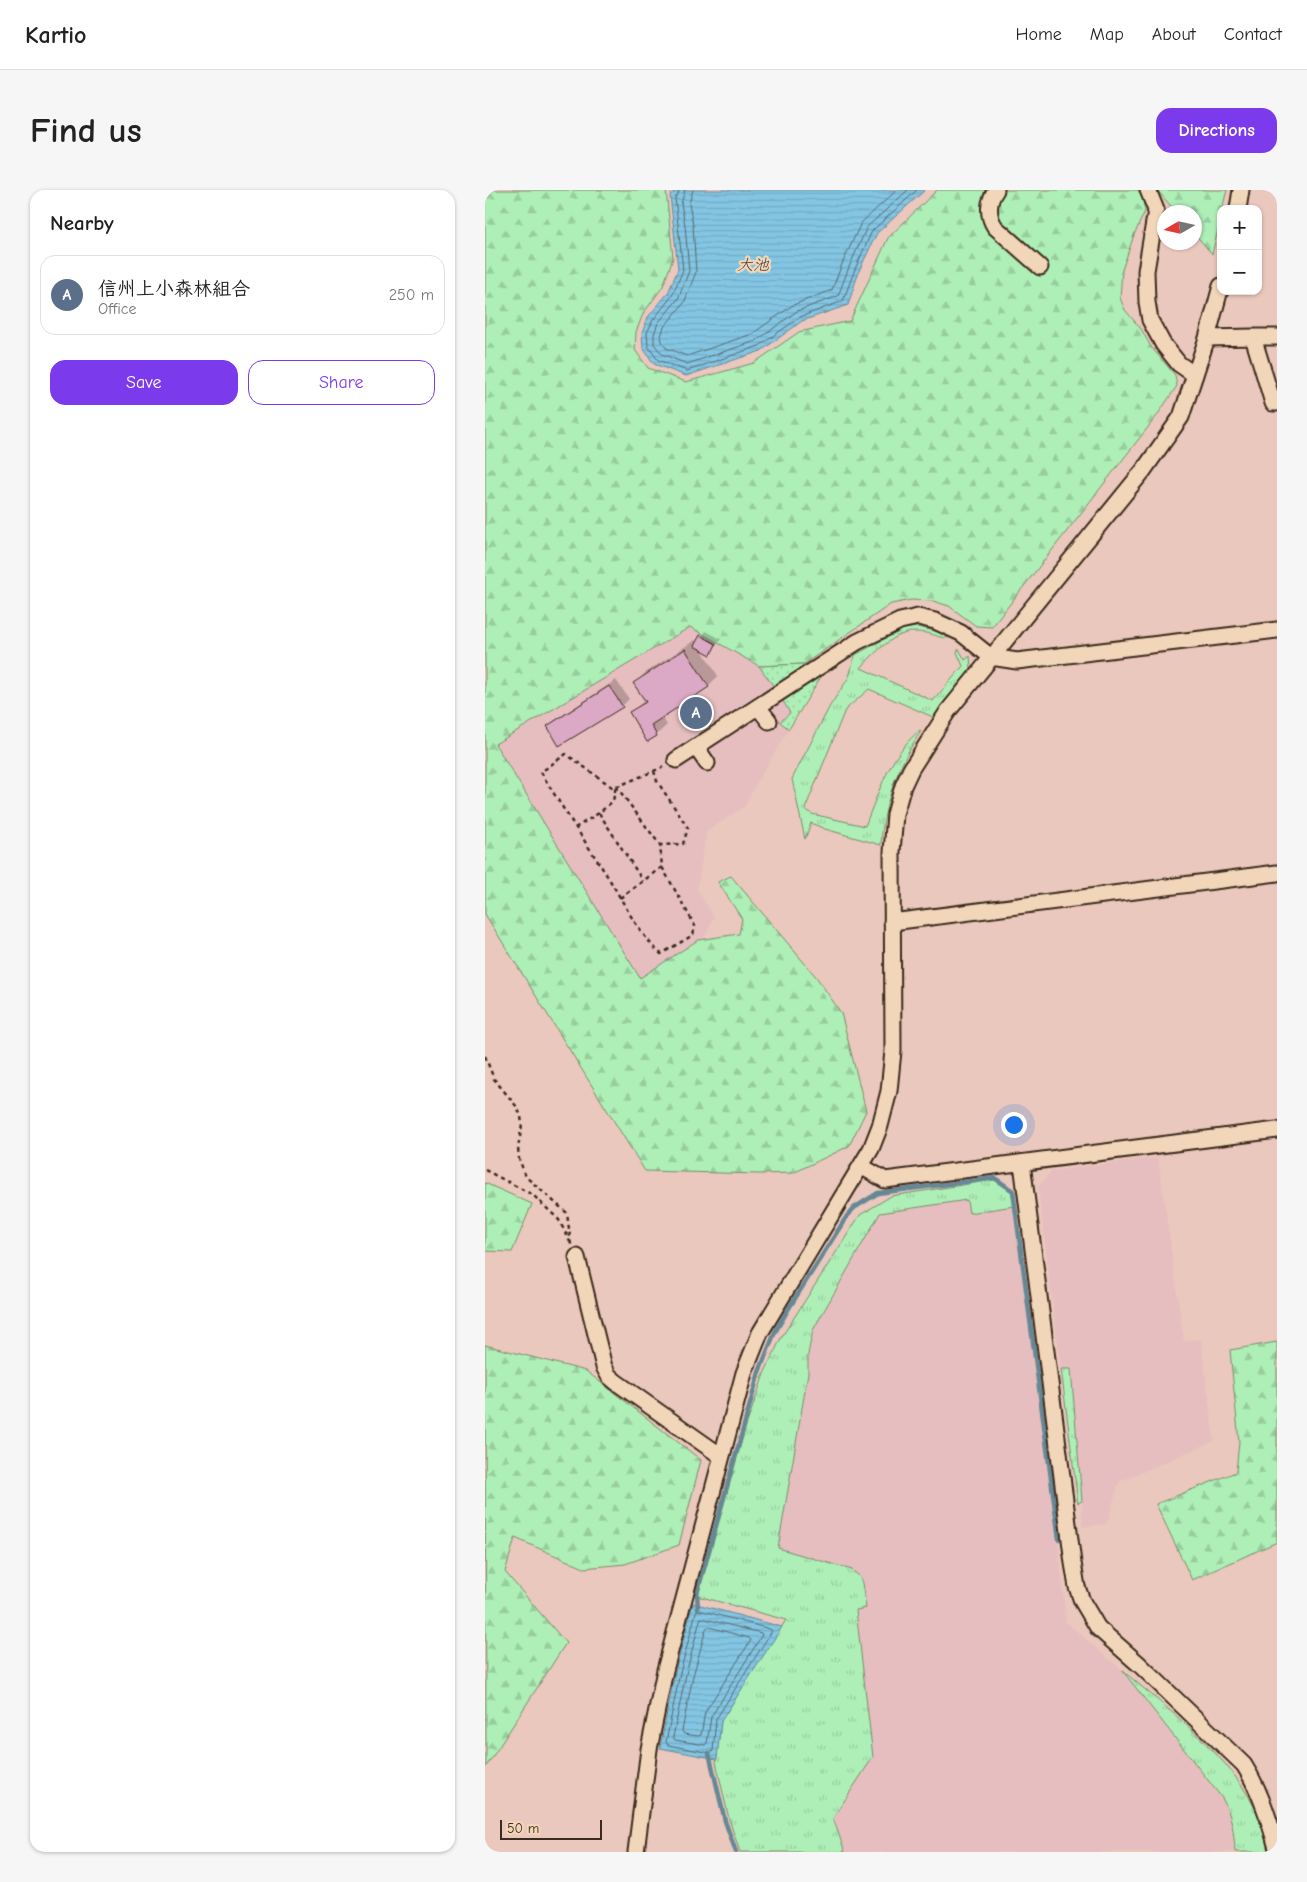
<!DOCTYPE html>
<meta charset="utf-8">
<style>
:root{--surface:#fff;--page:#f6f6f6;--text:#222;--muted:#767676;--line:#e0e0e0;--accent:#7c3aed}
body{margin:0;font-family:"Comic Neue","Klee One",sans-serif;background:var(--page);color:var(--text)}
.controls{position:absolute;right:15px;top:15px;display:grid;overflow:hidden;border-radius:10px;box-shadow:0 1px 4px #0004}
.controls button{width:45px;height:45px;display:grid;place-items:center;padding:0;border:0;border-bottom:1px solid var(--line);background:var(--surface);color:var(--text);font:25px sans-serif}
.compass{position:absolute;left:672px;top:15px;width:45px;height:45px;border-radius:50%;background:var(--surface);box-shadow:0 1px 4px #0004;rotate:261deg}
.scale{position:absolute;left:15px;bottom:12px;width:102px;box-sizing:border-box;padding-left:5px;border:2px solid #3b2a1e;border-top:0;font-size:14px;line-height:18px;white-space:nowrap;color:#3b2a1e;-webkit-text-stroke:4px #f2d6b9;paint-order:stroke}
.you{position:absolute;left:528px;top:934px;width:18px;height:18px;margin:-12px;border:4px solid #fff;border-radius:50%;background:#1a73e8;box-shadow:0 0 0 8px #1a73e833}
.badge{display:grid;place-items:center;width:32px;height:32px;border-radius:50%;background:var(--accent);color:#fff;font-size:16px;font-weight:700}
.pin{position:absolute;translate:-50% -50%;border:2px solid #fff;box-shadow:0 1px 5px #0006}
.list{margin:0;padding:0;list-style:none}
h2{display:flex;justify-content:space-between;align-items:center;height:65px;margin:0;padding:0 20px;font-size:21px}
h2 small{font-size:16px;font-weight:400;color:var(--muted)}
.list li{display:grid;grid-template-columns:32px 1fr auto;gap:15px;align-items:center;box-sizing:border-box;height:80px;margin:0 10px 10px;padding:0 10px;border:1px solid var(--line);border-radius:15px}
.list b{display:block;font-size:19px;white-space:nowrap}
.list p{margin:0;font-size:16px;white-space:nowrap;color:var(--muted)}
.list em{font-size:16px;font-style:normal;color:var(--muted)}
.actions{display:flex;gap:10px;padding:15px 20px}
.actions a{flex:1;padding:11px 0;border:1px solid var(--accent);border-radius:15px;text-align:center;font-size:18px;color:var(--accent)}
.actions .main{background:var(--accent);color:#fff}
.map{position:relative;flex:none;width:792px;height:1662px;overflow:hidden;border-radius:15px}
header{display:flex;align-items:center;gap:30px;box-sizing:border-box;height:70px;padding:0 25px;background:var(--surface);border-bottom:1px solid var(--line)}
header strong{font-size:24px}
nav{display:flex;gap:28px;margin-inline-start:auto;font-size:18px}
.intro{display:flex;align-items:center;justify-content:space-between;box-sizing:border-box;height:120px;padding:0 30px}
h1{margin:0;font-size:35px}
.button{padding:12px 22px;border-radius:15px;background:var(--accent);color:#fff;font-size:18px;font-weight:700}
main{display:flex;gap:30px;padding:0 30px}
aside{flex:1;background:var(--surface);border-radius:15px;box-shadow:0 1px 4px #0004}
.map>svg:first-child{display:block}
.built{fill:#e6bebf}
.grass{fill:url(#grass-tufts);stroke:#748c6a}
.forest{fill:url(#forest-firs);stroke:#748c6a}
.garden{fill:url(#garden-dots);stroke:#748c6a}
.water{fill:url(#water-rules);stroke:#668895}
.shadow{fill:#0003}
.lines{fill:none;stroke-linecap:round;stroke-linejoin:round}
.shore{stroke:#58686d;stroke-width:1}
.stream{stroke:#668895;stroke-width:4.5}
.building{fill:#dba8c5;stroke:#3b2a1e}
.minor-casing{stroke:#3b2a1e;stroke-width:19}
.path{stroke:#3b2a1e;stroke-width:2.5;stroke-dasharray:4 4;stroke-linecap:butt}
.minor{stroke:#f2d6b9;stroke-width:15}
.labels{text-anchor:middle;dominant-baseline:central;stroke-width:4.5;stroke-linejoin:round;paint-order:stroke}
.water-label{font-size:16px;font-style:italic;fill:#46413c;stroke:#f2d6b9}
</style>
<header>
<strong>Kartio</strong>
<nav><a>Home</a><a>Map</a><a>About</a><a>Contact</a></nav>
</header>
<div class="intro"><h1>Find us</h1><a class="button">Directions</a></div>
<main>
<aside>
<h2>Nearby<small></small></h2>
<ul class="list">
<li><span class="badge" style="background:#5c6f8a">A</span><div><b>信州上小森林組合</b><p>Office</p></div><em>250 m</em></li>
</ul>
<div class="actions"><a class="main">Save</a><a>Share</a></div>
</aside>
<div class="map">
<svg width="792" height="1662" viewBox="0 0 792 1662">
<defs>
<pattern id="grass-tufts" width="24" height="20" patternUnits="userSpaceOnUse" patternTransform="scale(1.25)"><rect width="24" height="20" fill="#aeefb7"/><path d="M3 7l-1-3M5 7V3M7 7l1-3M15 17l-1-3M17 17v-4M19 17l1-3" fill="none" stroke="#97cd9d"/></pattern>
<pattern id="forest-firs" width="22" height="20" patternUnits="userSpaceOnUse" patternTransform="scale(1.25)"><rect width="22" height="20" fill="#aeefb7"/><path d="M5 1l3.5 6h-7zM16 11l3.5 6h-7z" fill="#97cd9d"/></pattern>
<pattern id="garden-dots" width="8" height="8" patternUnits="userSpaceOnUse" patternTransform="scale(1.25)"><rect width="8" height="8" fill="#aeefb7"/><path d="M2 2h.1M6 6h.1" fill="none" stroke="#97cd9d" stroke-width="1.8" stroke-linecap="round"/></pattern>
<pattern id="water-rules" width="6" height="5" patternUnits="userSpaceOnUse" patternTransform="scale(1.25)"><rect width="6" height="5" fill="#83c6e4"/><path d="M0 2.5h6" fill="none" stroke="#72aac3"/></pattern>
</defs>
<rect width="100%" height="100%" fill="#ebc8bd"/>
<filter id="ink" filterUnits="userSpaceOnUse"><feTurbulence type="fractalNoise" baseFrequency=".02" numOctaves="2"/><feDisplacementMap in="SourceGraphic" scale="10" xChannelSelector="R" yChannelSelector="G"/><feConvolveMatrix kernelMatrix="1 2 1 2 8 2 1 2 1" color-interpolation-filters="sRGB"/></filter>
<g filter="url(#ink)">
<path class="built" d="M205,437L274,476L319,474L337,485L272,592L260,616L221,642L212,699L229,727L221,745L155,789L10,554Z
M673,967L699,1151L716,1149L729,1251L634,1292L622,1334L597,1337V1311L586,1179H576L553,998L566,981Z
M482,1010L484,1023L529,1016L573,1352L581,1432L637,1480L737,1608L744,1619L747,1631L750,1662H360L348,1628L388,1567L371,1419L293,1358L323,1183V1164L328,1140L395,1023Z"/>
<path class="grass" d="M432,437L460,443L467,447C457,450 450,444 441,443C434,442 425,441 418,444C403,449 386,466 376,478L448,511L478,476L472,462L474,459L480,470L485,466L486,479L448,527L384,499L360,520L320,619L327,624L380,636C394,601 405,565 435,540L436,541C413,575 398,614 396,655L340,639L326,633L320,649L307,589L345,516L364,487L370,465L418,439Z
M509,990L527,1002L529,1016L484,1023L482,1010L395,1023L328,1140L323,1164V1183L293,1358L367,1380L374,1386L377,1393L381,1418L371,1420L388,1567L348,1628L360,1662H255L244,1629L231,1572L236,1531L301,1430L213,1406L261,1236L279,1184L296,1148L375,1025L406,1006Z
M576,1179H586L597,1311L593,1313Z
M637,1480C683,1520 752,1570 774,1628C778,1639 781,1651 783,1662H750C749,1642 747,1625 737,1608Z"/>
<path class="forest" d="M0,0H181L188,68L178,96L158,124L151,142L150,160L163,178L201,192L269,173L314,142L365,131L403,48L452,0H656L660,21L649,45L637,80L635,108L640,120L656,139L666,157L690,185L692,196L671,227L507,437L491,436L464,416L448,411L426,410L406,414L319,474L274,476L205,437L10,554L155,788L213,750L254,744L257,729L233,692L246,686L332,788L356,823L381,921L364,956L308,983L274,984L160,981L0,724Z
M672,0H742L737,19H736V27L727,64L710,44L709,22H691Z
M0,993L47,1014L27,1062L0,1061Z
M792,1152V1352L707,1390L671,1314L751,1282L754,1252L745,1160Z
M0,1155L101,1181L216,1270L194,1355L140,1374L99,1378L30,1348L20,1382L81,1453L1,1577Z"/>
<path class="garden" d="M319,474L325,477L290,498L274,476Z
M337,485L304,539L295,532L305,523L298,511Z"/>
<path class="water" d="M192,0H440L392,43L374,81L363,115L317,131L276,161L201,186L169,174L158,158L157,143L163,127L183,103L193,79L185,5Z
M208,1413L297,1437L236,1531L232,1569L175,1558L190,1482Z"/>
<path class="shadow" d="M221,441L236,449L226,463L215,457L233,486L223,496L176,526L182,535L171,545L145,523L160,510L150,494L160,483L210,450L212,453Z
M131,490L144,509L137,516L63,536L70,530Z"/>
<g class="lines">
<path class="shore" d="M194,0L193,4L190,8L198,80L187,106L168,130L162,143L163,156L173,170L202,181L274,156L315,127L358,111L370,79L387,41L432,0
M200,0L196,14L200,35L204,81L193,109L173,133L169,144V154L177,164L202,174L271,151L312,121L353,106L364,77L382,37L423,0
M208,0L204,14L208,35L211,82L199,113L179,137L176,146L177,151L181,158L202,166L267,144L308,115L347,100L357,74L376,33L412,0
M214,1420L285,1439L287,1441L231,1529L228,1561L225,1563L183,1555L181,1552L195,1483L211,1422Z
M216,1428L276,1443L277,1445L226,1527L222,1553L220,1555L190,1550L188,1547L201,1484Z
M224,1437L264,1448L266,1450L220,1522L216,1545L213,1546L199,1544L197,1541L208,1486L221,1439Z"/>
<path class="stream" d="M213,1419L212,1403L274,1182L290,1142L304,1118L362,1026L369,1018L393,1003L510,988L528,1001L574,1349
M224,1563L240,1631L251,1662"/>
</g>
<path class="building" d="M215,445L231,454L226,465L209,456Z
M200,459L224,497L166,535L172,546L162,552L144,522L161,512L148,493Z
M124,496L138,517L74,556L62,536Z"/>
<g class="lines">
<g class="minor-casing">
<path id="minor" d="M511,0C503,11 502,25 510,37L555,77
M663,0L671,20L661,81L662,112L665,130L678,154L694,174L710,185
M753,19L756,0
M768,147H792
M722,148L768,147L788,213H792
M273,517L284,531
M211,557L222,573
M191,570L372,452L415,431L433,427L450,431L476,443L506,467L532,471L792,440
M407,732L792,683
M537,973L588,1373L592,1397L597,1411L613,1438L655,1475L759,1575C775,1600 784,1629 792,1658
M376,976L400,990L792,940
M92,1067L119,1177L124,1186L131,1192L236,1266
M151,1662L164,1559L180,1480L259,1183L275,1143L386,959L395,936L404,901L408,861L407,662L410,624L418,596L426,579L463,521L658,281L696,227L722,148L736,96"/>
</g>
<path class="path" d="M169,581L172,591L203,638L198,654L175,655
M131,596L175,655L177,677L210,736L208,745L176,764C154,744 141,717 126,692C103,655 78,620 56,582L81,564L127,597L136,595L178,577
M114,623L158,691
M90,638L114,623L128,611L131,596
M135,708L177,677
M0,866L9,889L32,917L36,926L37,935L33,958L34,969L41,987L82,1023L86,1055
M0,980L48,1005L74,1030L85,1052"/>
<use href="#minor" class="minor"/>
</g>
</g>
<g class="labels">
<g class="water-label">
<text x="268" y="75">大池</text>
</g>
</g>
</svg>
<div class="controls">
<button>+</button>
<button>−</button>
</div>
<svg class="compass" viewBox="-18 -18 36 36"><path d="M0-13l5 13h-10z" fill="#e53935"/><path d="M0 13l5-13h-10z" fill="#767676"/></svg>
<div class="scale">50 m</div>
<div class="you"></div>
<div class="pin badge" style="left:211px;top:523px;background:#5c6f8a">A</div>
</div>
</main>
